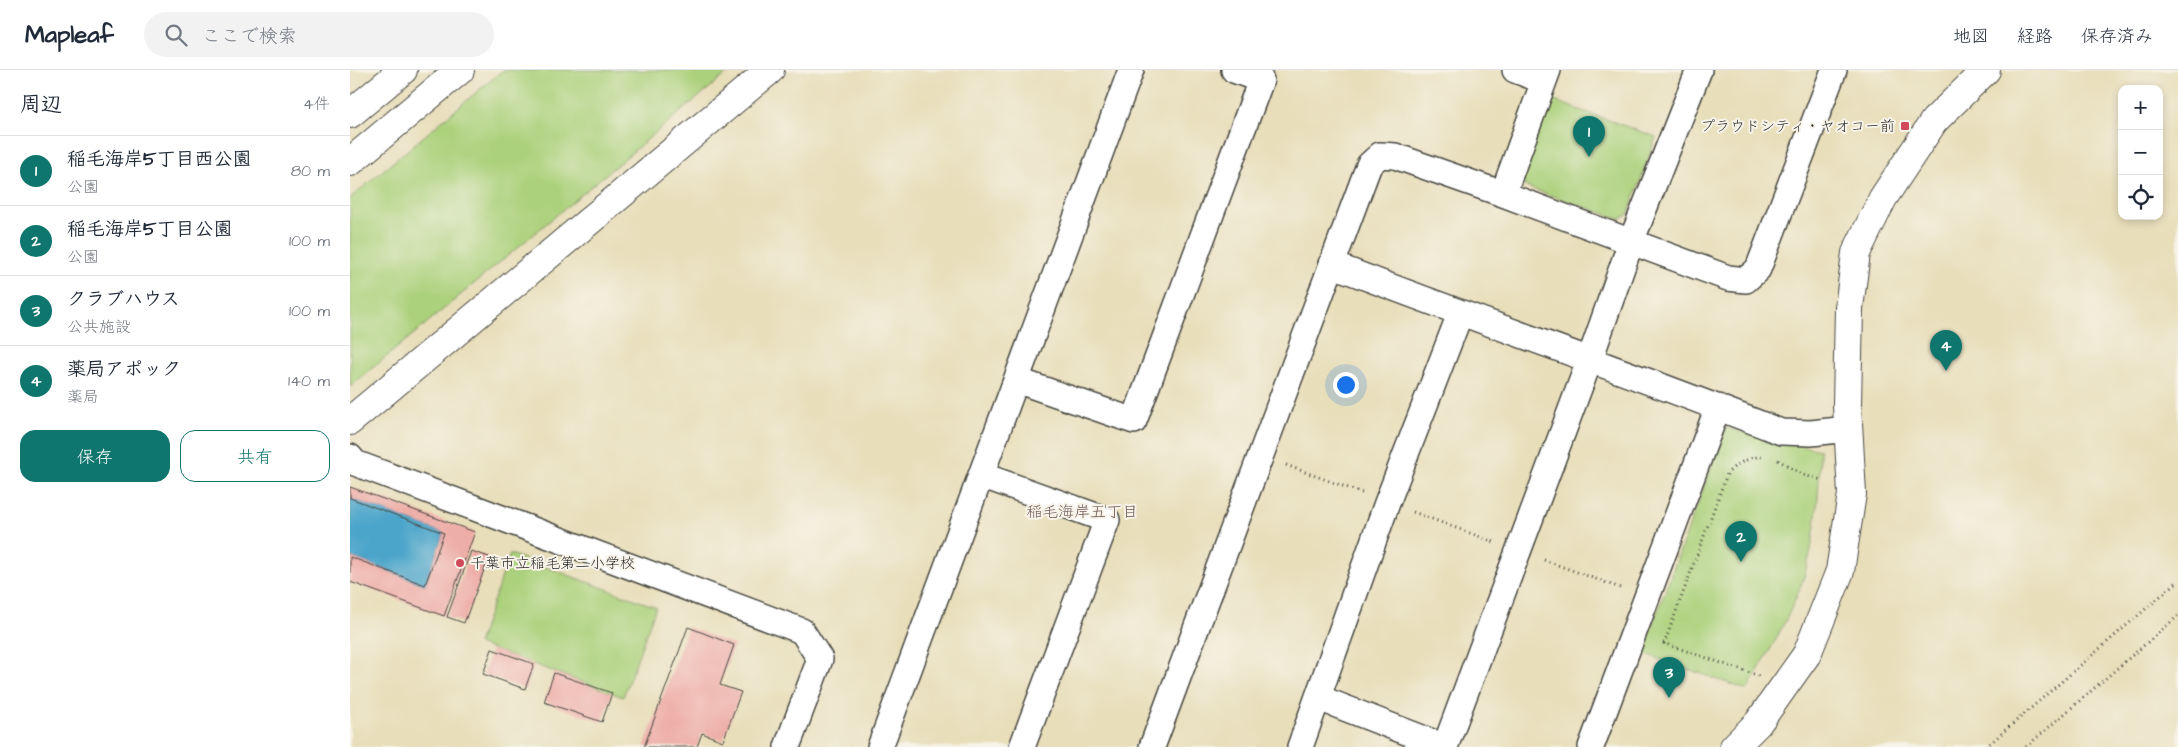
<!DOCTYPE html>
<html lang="ja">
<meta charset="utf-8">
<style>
:root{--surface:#fff;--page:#f2f2f3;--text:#1f2937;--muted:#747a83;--line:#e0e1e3;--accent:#0f766e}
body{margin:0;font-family:"Architects Daughter","Klee One",sans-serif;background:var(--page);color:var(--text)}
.controls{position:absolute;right:15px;top:15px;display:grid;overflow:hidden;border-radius:10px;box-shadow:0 2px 8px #0003}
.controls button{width:45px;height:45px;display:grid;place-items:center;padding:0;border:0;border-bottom:1px solid var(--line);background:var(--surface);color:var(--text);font:25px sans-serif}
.you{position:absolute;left:995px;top:314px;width:18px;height:18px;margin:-12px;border:4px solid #fff;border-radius:50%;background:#1a73e8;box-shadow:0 0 0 8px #1a73e833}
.badge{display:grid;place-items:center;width:32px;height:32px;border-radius:50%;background:var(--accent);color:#fff;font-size:16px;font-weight:700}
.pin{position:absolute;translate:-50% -41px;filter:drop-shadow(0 1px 2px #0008)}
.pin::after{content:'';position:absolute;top:26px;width:18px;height:15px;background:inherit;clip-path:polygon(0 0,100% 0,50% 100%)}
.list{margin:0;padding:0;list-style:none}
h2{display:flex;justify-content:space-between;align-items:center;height:65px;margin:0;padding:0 20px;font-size:21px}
h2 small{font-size:16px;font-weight:400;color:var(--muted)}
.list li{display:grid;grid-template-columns:32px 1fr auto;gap:15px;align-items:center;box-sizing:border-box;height:70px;padding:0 20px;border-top:1px solid var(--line)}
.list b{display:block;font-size:19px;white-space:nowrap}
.list p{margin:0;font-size:16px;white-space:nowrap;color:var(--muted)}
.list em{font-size:16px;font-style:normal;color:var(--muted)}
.actions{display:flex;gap:10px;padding:15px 20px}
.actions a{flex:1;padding:11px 0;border:1px solid var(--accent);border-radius:15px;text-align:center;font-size:18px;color:var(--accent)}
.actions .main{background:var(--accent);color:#fff}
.icon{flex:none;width:28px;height:28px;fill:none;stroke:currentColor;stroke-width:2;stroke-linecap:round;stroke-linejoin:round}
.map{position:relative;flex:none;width:1828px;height:677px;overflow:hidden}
header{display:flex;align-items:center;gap:30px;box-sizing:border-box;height:70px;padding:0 25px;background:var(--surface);border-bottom:1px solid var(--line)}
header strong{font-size:24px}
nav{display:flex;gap:28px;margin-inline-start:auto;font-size:18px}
.search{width:350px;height:45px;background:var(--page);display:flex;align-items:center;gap:12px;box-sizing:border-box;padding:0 18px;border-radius:28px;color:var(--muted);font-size:19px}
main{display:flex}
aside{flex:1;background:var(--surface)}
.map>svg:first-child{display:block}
.green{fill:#acd17b;stroke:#6c7e53}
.water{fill:#4ca5ca;stroke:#3c687a}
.building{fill:#eeaea8}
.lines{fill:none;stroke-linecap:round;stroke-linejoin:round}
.minor-casing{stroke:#474640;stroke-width:28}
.tertiary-casing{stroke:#474640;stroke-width:30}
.path{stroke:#474640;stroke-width:3;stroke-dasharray:1 4;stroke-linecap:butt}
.minor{stroke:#fff;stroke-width:25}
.tertiary{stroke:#fff;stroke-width:28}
.poi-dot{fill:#d1495b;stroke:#f7f3e8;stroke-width:2}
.labels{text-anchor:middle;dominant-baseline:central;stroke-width:4;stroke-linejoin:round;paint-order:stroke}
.poi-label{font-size:15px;fill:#2b2b2b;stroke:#f7f3e8;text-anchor:end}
.neighbourhood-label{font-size:16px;fill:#6f5957;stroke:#f7f3e8}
</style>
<header>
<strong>Mapleaf</strong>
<div class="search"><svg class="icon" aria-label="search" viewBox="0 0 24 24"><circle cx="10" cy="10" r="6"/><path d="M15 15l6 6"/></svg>ここで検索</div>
<nav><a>地図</a><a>経路</a><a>保存済み</a></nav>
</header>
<main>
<aside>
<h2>周辺<small>4件</small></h2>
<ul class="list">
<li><span class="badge">1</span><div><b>稲毛海岸5丁目西公園</b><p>公園</p></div><em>80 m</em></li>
<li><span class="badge">2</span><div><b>稲毛海岸5丁目公園</b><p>公園</p></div><em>100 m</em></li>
<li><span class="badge">3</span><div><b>クラブハウス</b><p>公共施設</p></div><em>100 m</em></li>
<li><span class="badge">4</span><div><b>薬局アポック</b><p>薬局</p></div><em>140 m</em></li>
</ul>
<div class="actions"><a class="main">保存</a><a>共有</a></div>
</aside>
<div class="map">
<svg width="1828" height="677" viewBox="0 0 1828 677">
<rect width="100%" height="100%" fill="#f7f3e8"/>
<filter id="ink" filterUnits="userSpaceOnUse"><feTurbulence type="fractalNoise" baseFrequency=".02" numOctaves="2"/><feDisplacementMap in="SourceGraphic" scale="10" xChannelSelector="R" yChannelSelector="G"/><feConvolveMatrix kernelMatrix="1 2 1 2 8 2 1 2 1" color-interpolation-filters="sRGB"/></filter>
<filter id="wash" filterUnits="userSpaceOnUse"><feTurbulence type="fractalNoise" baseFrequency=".0096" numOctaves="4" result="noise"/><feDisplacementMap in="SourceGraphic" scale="20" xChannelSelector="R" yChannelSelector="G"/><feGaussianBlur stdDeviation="1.12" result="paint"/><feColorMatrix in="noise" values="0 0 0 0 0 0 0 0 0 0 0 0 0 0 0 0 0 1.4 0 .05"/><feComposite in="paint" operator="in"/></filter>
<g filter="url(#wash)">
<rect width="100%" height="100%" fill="#e8deba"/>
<path class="green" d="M153,0H381L0,317V128Z
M1199,29L1306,67L1278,145L1270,149L1176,117L1171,107Z
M1376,358L1470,380C1469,426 1466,475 1450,518C1436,554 1416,587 1397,620L1292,583Z
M160,484L306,537L273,627L128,574Z"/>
<path class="water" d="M0,428L94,463L75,515L0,487Z"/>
<g id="blocks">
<path class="building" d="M0,417L125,462L94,546L0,512V487L75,515L94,463L0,428Z
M121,481L139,487L114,553L97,547Z
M338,557L384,575L370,615L391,622L373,671L352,663L347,677H294Z
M142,579L184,594L175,619L133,604Z
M204,603L262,623L252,652L194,632Z"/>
</g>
</g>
<g filter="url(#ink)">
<use href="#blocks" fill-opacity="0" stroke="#474640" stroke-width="1"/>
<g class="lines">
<g class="minor-casing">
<path id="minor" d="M1165,0L1194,11
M1153,124L1198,0
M981,194C1131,252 1282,303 1431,362L1461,363L1498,359
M666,310L784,351L911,10L884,0
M0,387L5,393L452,561L470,589L437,677
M631,405L781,0
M969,628L1095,677
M530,677L631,405L757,450L672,677
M802,677L1019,95L1030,85L1045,86L1153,124L1378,208L1396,210L1408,199L1484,0
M950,677L1037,433L1110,244
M1095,677L1240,289L1281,172L1349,0
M1241,677L1368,337"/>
</g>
<g class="tertiary-casing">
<path id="tertiary" d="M0,44L53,0
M0,92L110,0
M0,351L420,0
M1384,677L1408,653L1457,584L1490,501L1502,424L1497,335L1499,238L1506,183L1533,128L1584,51L1636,0"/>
</g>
<path class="path" d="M1428,390L1453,405L1472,410
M936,395L1012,423
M1063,442L1144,472
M1194,490L1273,519
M1313,573L1409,606
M1314,574L1377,404C1385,394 1402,385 1415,387
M1636,677L1828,511
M1676,677L1828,546"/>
<use href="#minor" class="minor"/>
<use href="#tertiary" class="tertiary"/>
</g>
</g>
<g class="poi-dot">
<rect x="1550" y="51" width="10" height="10" rx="2.5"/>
<circle cx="110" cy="493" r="5"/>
</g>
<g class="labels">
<g class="poi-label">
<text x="1545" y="56">プラウドシティ・ヤオコー前</text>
<text x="120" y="493" text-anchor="start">千葉市立稲毛第二小学校</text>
</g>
<g class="neighbourhood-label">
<text x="732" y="442">稲毛海岸五丁目</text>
</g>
</g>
</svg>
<div class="controls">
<button>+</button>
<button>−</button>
<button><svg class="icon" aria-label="locate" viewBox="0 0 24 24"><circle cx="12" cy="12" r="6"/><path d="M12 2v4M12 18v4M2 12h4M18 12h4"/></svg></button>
</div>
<div class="you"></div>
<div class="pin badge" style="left:1239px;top:87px">1</div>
<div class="pin badge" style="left:1391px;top:492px">2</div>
<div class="pin badge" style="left:1319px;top:628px">3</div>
<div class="pin badge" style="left:1596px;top:301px">4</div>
</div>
</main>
